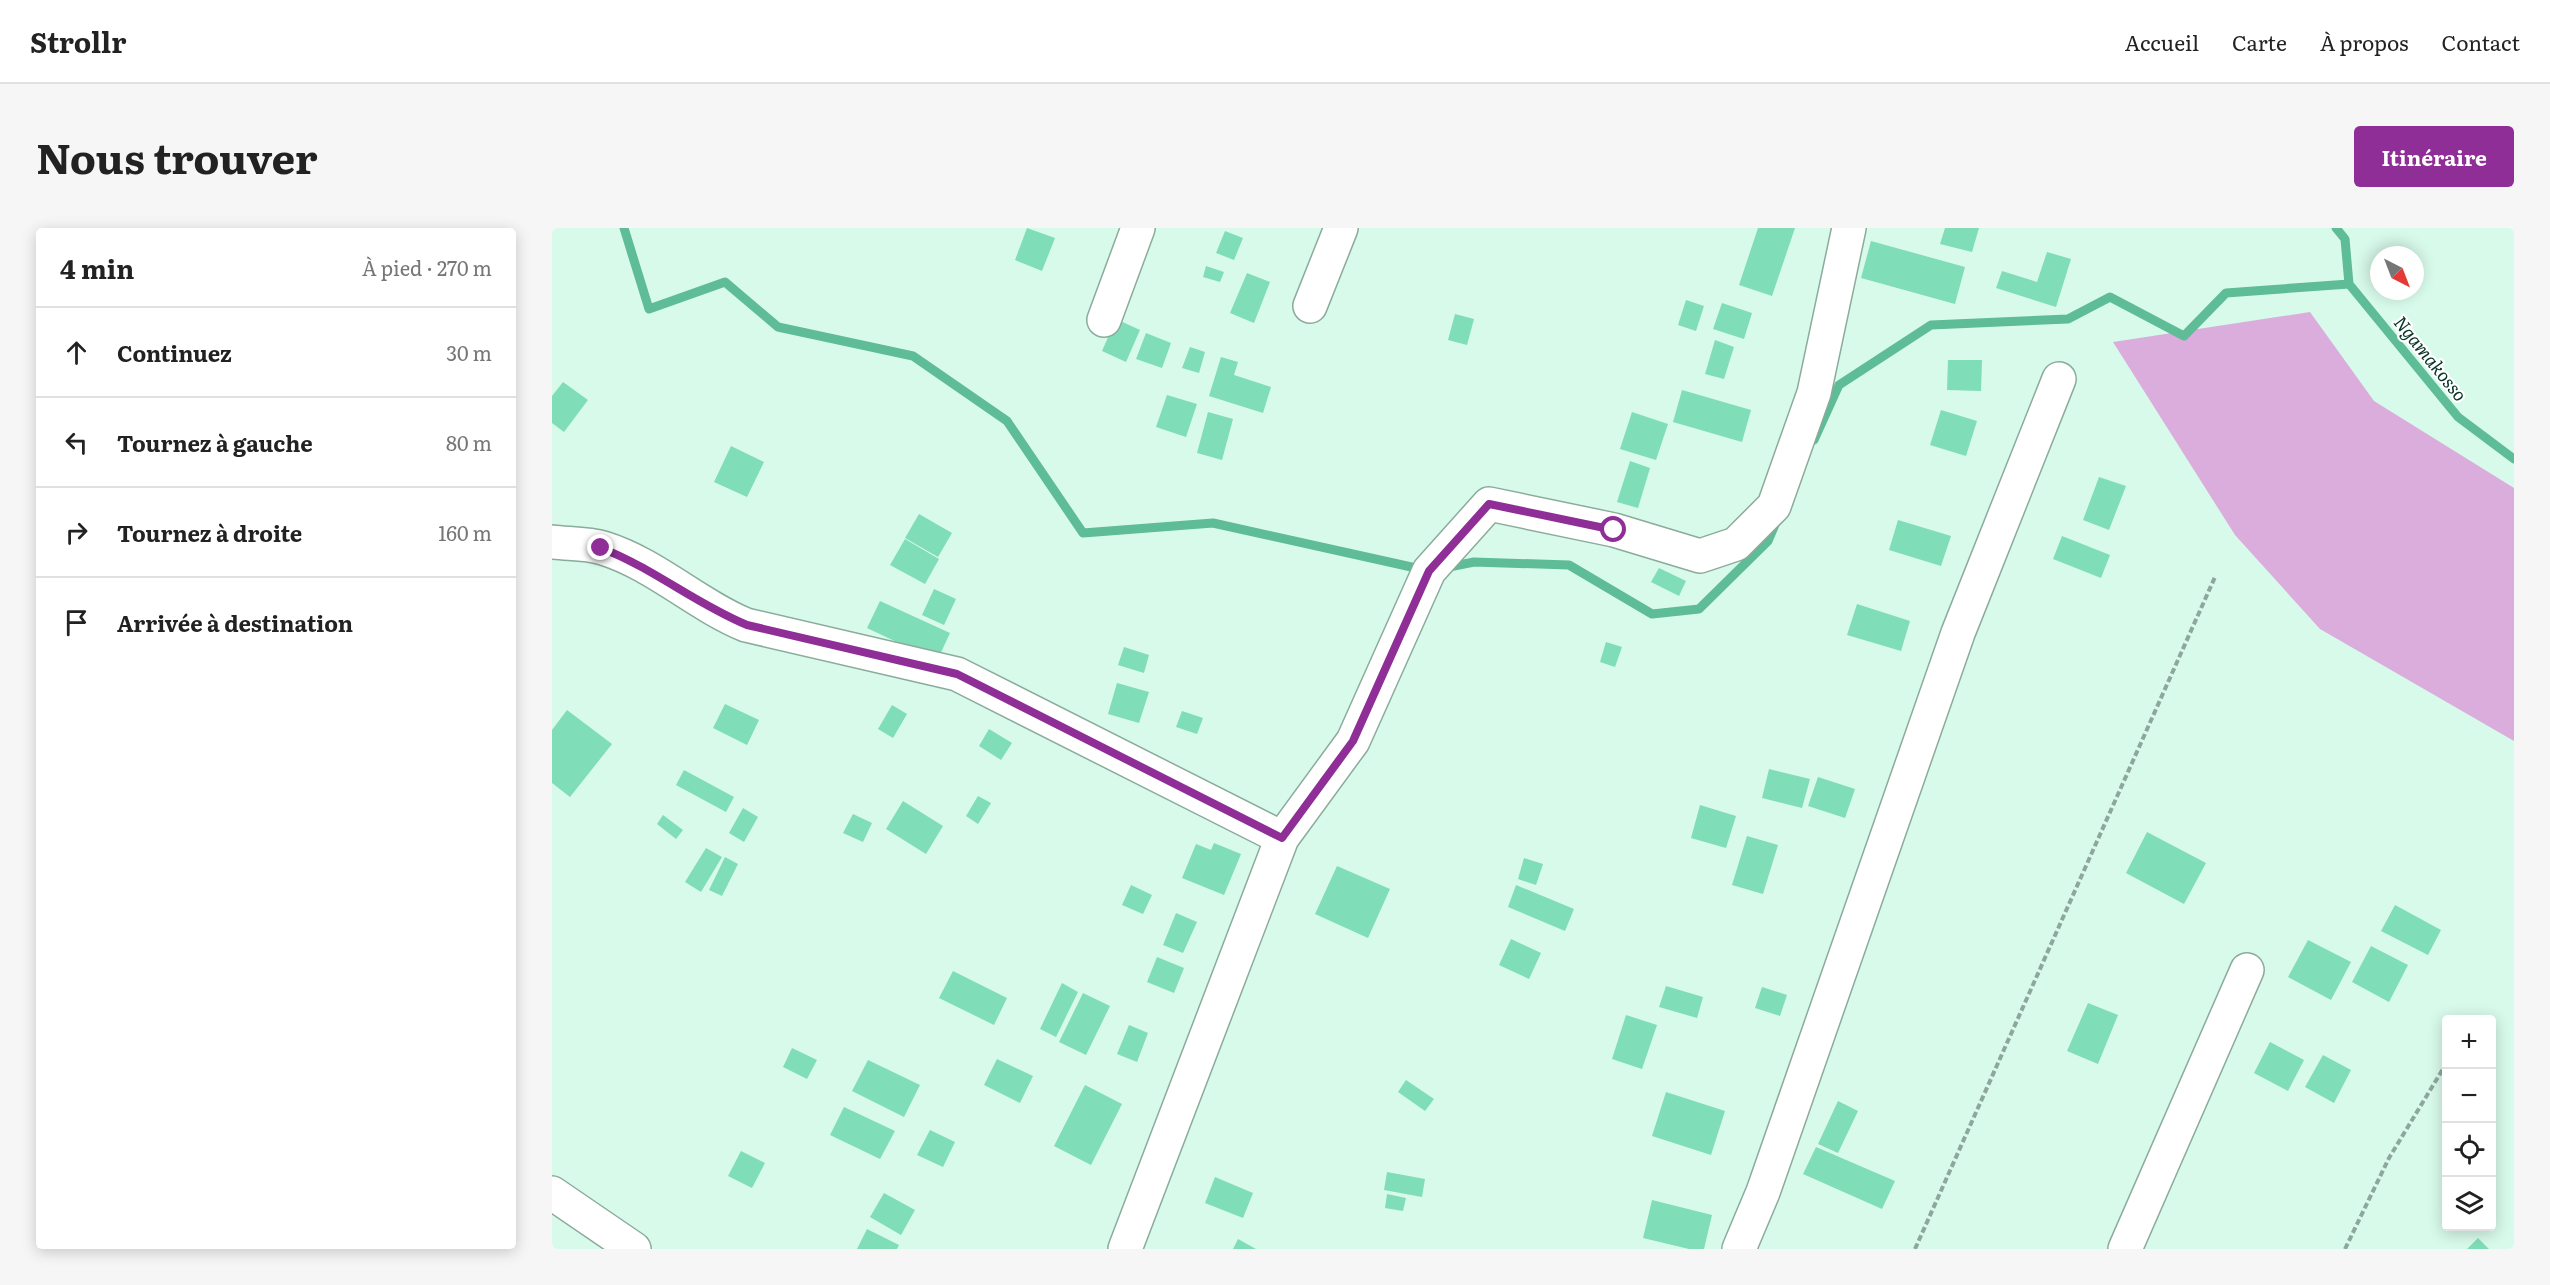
<!DOCTYPE html>
<html lang="fr">
<meta charset="utf-8">
<style>
:root{--surface:#fff;--page:#f6f6f6;--text:#222;--muted:#767676;--line:#e0e0e0;--accent:#8e2e96}
body{margin:0;font-family:Literata,serif;background:var(--page);color:var(--text)}
.controls{position:absolute;right:18px;bottom:18px;display:grid;overflow:hidden;border-radius:6px;box-shadow:0 3px 15px #0003}
.controls button{width:54px;height:54px;display:grid;place-items:center;padding:0;border:0;border-bottom:2px solid var(--line);background:var(--surface);color:var(--text);font:30px sans-serif}
.compass{position:absolute;left:1818px;top:18px;width:54px;height:54px;border-radius:50%;background:var(--surface);box-shadow:0 3px 15px #0003;rotate:138deg}
.stop{position:absolute;width:18px;height:18px;margin:-14px;border:4px solid #8e2e96;border-radius:50%;background:#fff}
.stop.end{background:#8e2e96;border-color:#fff;box-shadow:0 2px 6px #0008}
.list{margin:0;padding:0;list-style:none}
h2{display:flex;justify-content:space-between;align-items:center;height:78px;margin:0;padding:0 24px;font-size:26px}
h2 small{font-size:20px;font-weight:400;color:var(--muted)}
.list li{display:grid;grid-template-columns:39px 1fr auto;gap:18px;align-items:center;box-sizing:border-box;height:90px;padding:0 24px;border-top:2px solid var(--line)}
.list b{display:block;font-size:22px;white-space:nowrap}
.list em{font-size:20px;font-style:normal;color:var(--muted)}
.icon{flex:none;width:33px;height:33px;fill:none;stroke:currentColor;stroke-width:2;stroke-linecap:round;stroke-linejoin:round}
.map{position:relative;flex:none;width:1962px;height:1021px;overflow:hidden;border-radius:6px}
header{display:flex;align-items:center;gap:36px;box-sizing:border-box;height:84px;padding:0 30px;background:var(--surface);border-bottom:2px solid var(--line)}
header strong{font-size:28px}
nav{display:flex;gap:33px;margin-inline-start:auto;font-size:21px}
.intro{display:flex;align-items:center;justify-content:space-between;box-sizing:border-box;height:144px;padding:0 36px}
h1{margin:0;font-size:42px}
.button{padding:15px 27px;border-radius:6px;background:var(--accent);color:#fff;font-size:21px;font-weight:700}
main{display:flex;gap:36px;padding:0 36px}
aside{flex:1;background:var(--surface);border-radius:6px;box-shadow:0 3px 15px #0003}
.map>svg:first-child{display:block}
.green{fill:#daaddc}
.lines{fill:none;stroke-linecap:round;stroke-linejoin:round}
.stream{stroke:#5ebc97;stroke-width:9}
.building{fill:#7fddb7}
.street-casing{stroke:#8bab9c;stroke-width:36}
.path{stroke:#8ea79c;stroke-width:4;stroke-dasharray:6 3;stroke-linecap:butt}
.street{stroke:#fff;stroke-width:33}
.route{stroke:#8e2e96;stroke-width:8}
.labels{text-anchor:middle;dominant-baseline:central;stroke-width:4.5;stroke-linejoin:round;paint-order:stroke}
.water-label{font-size:18px;font-style:italic;fill:#063224;stroke:#fefefe}
</style>
<header>
<strong>Strollr</strong>
<nav><a>Accueil</a><a>Carte</a><a>À propos</a><a>Contact</a></nav>
</header>
<div class="intro"><h1>Nous trouver</h1><a class="button">Itinéraire</a></div>
<main>
<aside>
<h2>4 min<small>À pied · 270 m</small></h2>
<ul class="list">
<li><svg class="icon" aria-label="ahead" viewBox="0 0 24 24"><path d="M12 20V5M6 11l6-6 6 6"/></svg><div><b>Continuez</b></div><em>30 m</em></li>
<li><svg class="icon" aria-label="left" viewBox="0 0 24 24"><path d="M17 20v-9H6M10 6l-5 5 5 5"/></svg><div><b>Tournez à gauche</b></div><em>80 m</em></li>
<li><svg class="icon" aria-label="right" viewBox="0 0 24 24"><path d="M7 20v-9h11M14 6l5 5-5 5"/></svg><div><b>Tournez à droite</b></div><em>160 m</em></li>
<li><svg class="icon" aria-label="arrive" viewBox="0 0 24 24"><path d="M6 21V4h12l-3 4 3 4H6"/></svg><div><b>Arrivée à destination</b></div></li>
</ul>
</aside>
<div class="map">
<svg width="1962" height="1021" viewBox="0 0 1962 1021">
<rect width="100%" height="100%" fill="#d8faeb"/>
<path class="green" d="M1758,84L1822,173L1962,260V513L1768,401L1683,307L1561,114Z"/>
<g class="lines">
<path class="stream" d="M72,0L97,81L173,54L226,99L361,128L455,193L531,305L661,295L873,342
M1784,0L1793,11L1797,56L1906,189L1962,231
M1262,212L1287,157L1379,97L1516,91L1558,69L1632,108L1674,65L1797,56
M892,340L922,334L1017,337L1100,386L1147,381L1216,313L1225,292"/>
</g>
<path class="building" d="M475,0L503,10L490,43L463,32Z
M1206,0H1243L1220,68L1187,57Z
M1393,0H1427L1420,24L1388,16Z
M673,3L691,10L682,32L664,25Z
M1319,13L1413,39L1403,76L1309,50Z
M1495,24L1519,31L1504,79L1444,60L1450,43L1485,54Z
M654,38L672,44L668,54L651,49Z
M695,45L718,54L702,95L678,85Z
M1134,72L1152,78L1144,103L1126,97Z
M1170,75L1200,85L1192,111L1161,101Z
M903,86L922,91L915,117L896,112Z
M564,91L588,102L574,134L550,123Z
M594,105L619,115L610,140L584,131Z
M1163,112L1182,119L1172,151L1153,146Z
M638,119L653,124L647,145L630,140Z
M669,129L686,134L682,147L719,159L711,185L657,168Z
M1396,132H1430L1429,163L1395,162Z
M11,154L36,172L12,204L0,195V168Z
M1130,162L1199,182L1190,214L1121,194Z
M615,167L645,176L634,209L604,199Z
M1389,182L1425,193L1414,228L1378,217Z
M656,184L681,191L670,232L645,225Z
M1080,184L1116,196L1104,232L1068,221Z
M179,218L212,234L195,269L162,254Z
M1078,233L1098,240L1086,280L1065,274Z
M1547,249L1574,258L1557,302L1531,292Z
M367,286L400,305L386,329L353,310Z
M1346,292L1399,308L1389,338L1337,322Z
M1510,308L1558,327L1549,350L1501,331Z
M353,311L387,331L373,356L338,337Z
M1107,340L1134,353L1127,368L1099,354Z
M382,361L404,371L392,397L370,387Z
M328,373L398,405L385,433L315,400Z
M1305,376L1358,393L1349,423L1295,407Z
M1054,414L1070,419L1063,439L1048,434Z
M572,419L597,427L592,445L566,437Z
M565,455L597,464L587,495L556,486Z
M173,476L207,492L195,517L161,500Z
M340,477L355,486L341,510L326,501Z
M15,482L60,516L18,569L0,555V502Z
M630,483L651,490L645,506L624,499Z
M437,501L460,515L449,532L427,518Z
M1217,541L1258,551L1250,580L1210,570Z
M132,542L182,569L174,584L124,557Z
M1266,549L1303,561L1293,590L1256,578Z
M426,568L439,575L426,596L414,588Z
M351,573L391,598L374,626L334,601Z
M1148,577L1184,588L1174,620L1139,610Z
M191,580L206,589L192,614L177,605Z
M301,586L320,595L311,614L291,605Z
M111,587L131,602L124,611L105,596Z
M1595,604L1654,635L1632,676L1574,645Z
M1195,608L1226,617L1211,666L1180,657Z
M662,615L689,626L672,667L630,650L644,616L659,622Z
M154,620L170,629L149,664L133,654Z
M173,629L186,636L170,668L157,662Z
M972,630L991,636L984,657L966,651Z
M785,638L838,661L816,710L763,686Z
M579,657L600,667L591,686L570,677Z
M964,657L1022,681L1013,703L956,679Z
M1843,677L1889,702L1876,727L1829,703Z
M624,685L645,694L631,725L611,717Z
M959,711L989,725L977,751L947,737Z
M1756,712L1799,734L1779,772L1736,749Z
M1819,718L1856,737L1837,774L1800,754Z
M605,729L632,740L622,765L595,754Z
M401,743L455,770L442,797L387,770Z
M510,755L526,764L504,809L488,801Z
M1114,758L1151,769L1145,790L1107,779Z
M1210,759L1235,767L1228,788L1203,780Z
M531,765L558,778L534,827L507,814Z
M1536,775L1566,787L1546,836L1515,823Z
M1074,787L1105,797L1090,841L1060,831Z
M577,797L596,805L585,834L565,826Z
M1718,814L1752,832L1736,863L1702,845Z
M240,820L265,832L255,851L231,839Z
M1771,827L1799,842L1782,875L1753,859Z
M445,831L481,848L468,875L432,857Z
M316,832L368,857L352,889L300,863Z
M854,852L882,871L873,883L846,864Z
M533,857L570,876L539,937L502,918Z
M1114,864L1173,883L1159,927L1100,908Z
M1286,873L1306,883L1286,925L1266,916Z
M292,879L343,903L328,931L278,907Z
M378,902L403,914L391,939L365,927Z
M1264,919L1343,953L1330,981L1251,946Z
M189,923L213,935L200,960L176,948Z
M835,944L873,951L870,969L832,962Z
M663,949L701,965L691,990L653,975Z
M332,965L363,982L349,1007L318,989Z
M835,966L854,970L851,983L833,980Z
M1100,972L1160,987L1152,1021H1137L1091,1010Z
M315,1001L347,1017L345,1021H305Z
M1926,1010L1937,1021H1915Z
M686,1011L704,1021H681Z"/>
<g class="lines">
<g class="street-casing">
<path id="street" d="M758,78L789,0
M552,92L586,0
M0,314C16,316 35,315 51,320C103,336 145,377 194,397L405,446L730,610L801,513L877,343L937,276L1062,302L1148,328L1184,316L1222,278L1262,165L1297,0
M0,965L82,1021
M573,1021L730,610
M1187,1021L1211,964L1406,405L1507,151
M1573,1021L1695,742"/>
</g>
<path class="path" d="M1363,1021L1663,349
M1793,1021L1837,930L1894,836"/>
<use href="#street" class="street"/>
</g>
<g class="lines">
<path class="route" d="M49,320C101,340 144,376 195,397L405,446L730,610L801,513L877,343L937,276L1062,302"/>
</g>
<g class="labels">
<g class="water-label">
<text transform="translate(1879 130) rotate(51)">Ngamakosso</text>
</g>
</g>
</svg>
<div class="controls">
<button>+</button>
<button>−</button>
<button><svg class="icon" aria-label="locate" viewBox="0 0 24 24"><circle cx="12" cy="12" r="6"/><path d="M12 2v4M12 18v4M2 12h4M18 12h4"/></svg></button>
<button><svg class="icon" aria-label="layers" viewBox="0 0 24 24"><path d="M12 4l9 5-9 5-9-5zM3 14l9 5 9-5"/></svg></button>
</div>
<svg class="compass" viewBox="-18 -18 36 36"><path d="M0-13l5 13h-10z" fill="#e53935"/><path d="M0 13l5-13h-10z" fill="#767676"/></svg>
<div class="stop" style="left:1062px;top:302px"></div>
<div class="stop end" style="left:49px;top:320px"></div>
</div>
</main>
